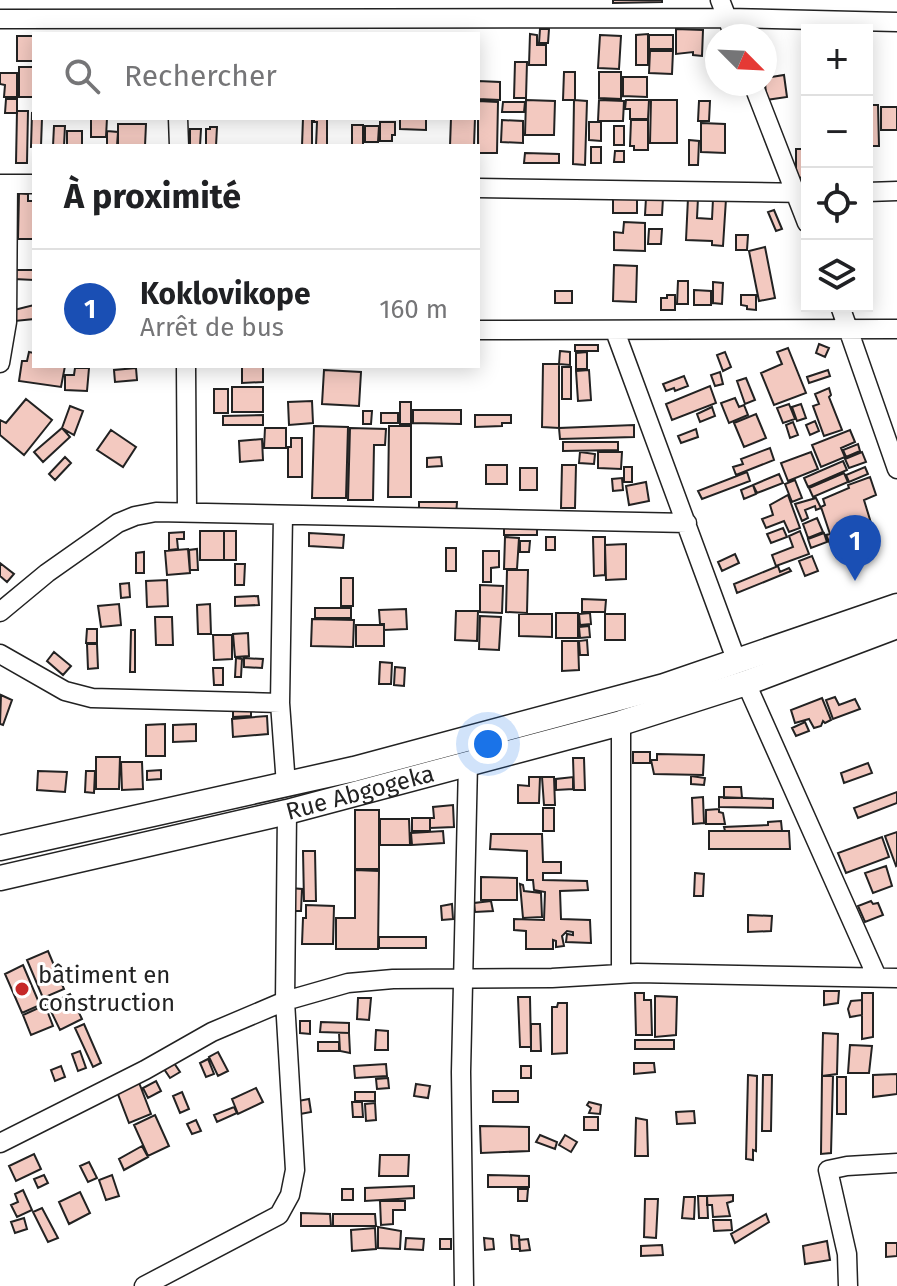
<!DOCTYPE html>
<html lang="fr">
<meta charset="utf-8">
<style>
:root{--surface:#fff;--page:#f6f6f6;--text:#202124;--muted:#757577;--line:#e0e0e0;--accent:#2563eb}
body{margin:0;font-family:"Fira Sans",sans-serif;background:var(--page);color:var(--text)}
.controls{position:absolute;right:24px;top:24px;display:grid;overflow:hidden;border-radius:0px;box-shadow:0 4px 20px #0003}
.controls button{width:72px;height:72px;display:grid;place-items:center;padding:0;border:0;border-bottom:2px solid var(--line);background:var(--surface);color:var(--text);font:40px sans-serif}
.compass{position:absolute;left:705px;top:24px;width:72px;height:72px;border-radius:50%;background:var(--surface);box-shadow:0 4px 20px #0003;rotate:114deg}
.you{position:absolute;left:488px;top:744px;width:28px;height:28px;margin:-20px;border:6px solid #fff;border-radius:50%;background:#1a73e8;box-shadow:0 0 0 12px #1a73e833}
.badge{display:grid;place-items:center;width:52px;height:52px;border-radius:50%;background:var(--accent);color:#fff;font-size:26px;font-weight:700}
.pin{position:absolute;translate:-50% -66px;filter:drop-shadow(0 2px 4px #0008)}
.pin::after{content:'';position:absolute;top:42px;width:28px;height:24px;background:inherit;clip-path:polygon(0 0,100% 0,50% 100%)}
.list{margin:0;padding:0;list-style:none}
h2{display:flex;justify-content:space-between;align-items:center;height:104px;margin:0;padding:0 32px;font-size:34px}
h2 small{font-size:26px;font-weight:400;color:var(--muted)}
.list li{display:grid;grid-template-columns:52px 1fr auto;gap:24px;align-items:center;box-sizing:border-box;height:120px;padding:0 32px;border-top:2px solid var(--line)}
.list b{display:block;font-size:30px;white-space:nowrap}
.list p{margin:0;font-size:26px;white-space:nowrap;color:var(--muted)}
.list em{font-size:26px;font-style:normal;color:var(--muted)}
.icon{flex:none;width:44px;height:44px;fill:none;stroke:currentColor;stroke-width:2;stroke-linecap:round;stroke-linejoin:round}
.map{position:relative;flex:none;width:897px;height:1286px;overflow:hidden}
.search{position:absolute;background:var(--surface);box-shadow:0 4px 20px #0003;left:32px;top:32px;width:448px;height:88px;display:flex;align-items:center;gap:20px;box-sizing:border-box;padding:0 28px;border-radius:0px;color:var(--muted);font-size:30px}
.panel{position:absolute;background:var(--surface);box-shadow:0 4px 20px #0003;left:32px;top:144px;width:448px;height:224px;border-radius:0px}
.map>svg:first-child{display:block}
.building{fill:#f3c9c0;stroke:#222;stroke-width:2}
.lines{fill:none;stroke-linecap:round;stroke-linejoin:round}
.minor-casing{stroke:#222;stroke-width:21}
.major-casing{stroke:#222;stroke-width:27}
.minor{stroke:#fff;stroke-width:18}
.major{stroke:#fff;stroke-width:24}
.poi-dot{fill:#c62828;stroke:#fff;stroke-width:3}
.labels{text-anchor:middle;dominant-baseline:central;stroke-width:6;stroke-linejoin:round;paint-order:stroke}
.street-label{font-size:24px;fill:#222;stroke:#fff}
.poi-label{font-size:24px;fill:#222;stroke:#fff;text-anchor:start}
</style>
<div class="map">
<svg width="897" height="1286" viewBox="0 0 897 1286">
<rect width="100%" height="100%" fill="#fff"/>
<path class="building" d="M613,0H662V2L613,3Z
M540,29H549L548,43H539Z
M676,29L703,30L702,56L693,55V52L676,54Z
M530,34L537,35V45H546V65H529Z
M648,34V65H636V35Z
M600,35L621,36L619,69L598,68Z
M649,35H673V49H649Z
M17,36H34V61H17Z
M650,51H673L672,74L649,73Z
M515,62H527L526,98H514Z
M19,67H34V97H19Z
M564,72H575V100H563Z
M599,72H621V99L599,98Z
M0,73H17V97H4L5,85L0,84Z
M784,75L787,97L766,100L765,78Z
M623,77H647V97L623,96Z
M478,81L500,82V100L478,99Z
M6,99H17V113H5Z
M526,100L555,101L554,135H525Z
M574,100L587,101L585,165L573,164Z
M599,100L624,101L623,121H598Z
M626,100H649L648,119H630V109H625Z
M651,100H677V143H650Z
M478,101L498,102L497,153H478Z
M699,101H710L709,121H698Z
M503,102H525L524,112H502Z
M868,105H878L879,146H869Z
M881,107H897V130H881Z
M17,111H28L27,163H16Z
M32,112L34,118H42L41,146L31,147Z
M91,118H107L106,137H91Z
M303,118H312V146H302Z
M314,118H327V146H316L317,122H314Z
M400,118H426V130L400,129Z
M451,118H475L474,146H450Z
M502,120L523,121V143L501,142Z
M631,120H648V150H634V146H630Z
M380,122H395V135H392V141H380Z
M589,122H601V141L589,140Z
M701,123L725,124V153L701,152Z
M118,124H146L145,146H118Z
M352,125H363V146H352Z
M54,126H65L64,146H53Z
M365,126H379L378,142H365Z
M614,126H624V145H614Z
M210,127H217L216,146H206V129H210Z
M190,129H201L200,146H190Z
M67,131H82V146H67Z
M107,131L118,132L117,146H107Z
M689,140L699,141L698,165H689Z
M591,147H601V163H591Z
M796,149H807V177L796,178Z
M615,151H624V162H614Z
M525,153L559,154V163H524Z
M19,193L28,194V201H34V239H18Z
M613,196L637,197V213H613Z
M646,198H663L662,215H645Z
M688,198H698L697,218L712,219L713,199H726L723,246L712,245V241L686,240Z
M774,210L782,229L776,231L768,212Z
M624,222L645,223V251L614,250V232L623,233Z
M649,229H662L661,244H648Z
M736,235H748L747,250H736Z
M765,247L775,298L759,301L749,251Z
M614,265L637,266L636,302L613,301Z
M14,270H34V280L14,279Z
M678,281H688V304H677Z
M713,282L723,283L722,304L713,303Z
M694,290L711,291V305H694Z
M555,291H572V303H555Z
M667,295H675V310H661V298H667Z
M741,295H756V310L747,309V306L741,305Z
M34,305V319L15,321L14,310Z
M819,344L829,348L825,357L816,353Z
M575,345H598V351H575Z
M788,348L806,393L774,405L761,373L782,364L777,352Z
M560,351L570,352V365L559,364Z
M29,352L34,353V366H65L61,387L19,381L22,361H27Z
M587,352V369H576V353Z
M725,352L731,367L723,371L717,355Z
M543,364H559V428L542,427Z
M242,366H263V382L242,383Z
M562,367H571V399H562Z
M75,368H89L87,391L65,390V375H74Z
M136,368L137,380L115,382L114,370Z
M324,370L361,372L359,406L322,404Z
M589,370L591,400L578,401L576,371Z
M828,370L830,376L809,383L807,377Z
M720,372L723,384L715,386L711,375Z
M684,376L688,386L675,391L674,388L666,391L663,384Z
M746,378L755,400L745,404L737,381Z
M710,386L716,403L672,420L666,404Z
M232,387H263V412H232Z
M829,388L831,395L829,397L842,430L824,436L813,406L819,404L815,394Z
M214,389H228V413H214Z
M735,398L739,407L744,405L748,415L729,423L721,403Z
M26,399L52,420L24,455L0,435V420L6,423Z
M312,401L313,423L289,425L288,402Z
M400,402H411V424H400Z
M789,404L795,419L783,423L777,408Z
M801,404L806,418L797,421L792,407Z
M70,406L83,411L74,435L62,428Z
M712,407L715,416L700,422L697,414Z
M413,410H461V424L413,423Z
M363,411H372L371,424H363Z
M381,413H398V423H381Z
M756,414L766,438L744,447L734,423Z
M263,415V425H223V416Z
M475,415H511V423H502V426L475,427Z
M815,421L819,431L810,435L806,425Z
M793,422L798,435L790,438L786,425Z
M634,425V437L560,439L559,428Z
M314,426L348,427L346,498H312Z
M389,426H411V497H388Z
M62,428L70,437L43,462L34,452Z
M265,428H286V448H264Z
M350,428L386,429L385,445H374L373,500H348Z
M696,429L698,437L681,443L678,436Z
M111,430L136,447L123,467L97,450Z
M850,430L855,442L841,448L845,457L821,467L812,445Z
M291,438H302V477H288V447H291Z
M262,439L263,460L240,462L239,441Z
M563,442H618V450L563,451Z
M858,444L860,451L846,457L843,450Z
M770,448L774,460L736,475L733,467L743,464L741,459Z
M580,452L595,454L594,464L579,463Z
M598,452H622L621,469L598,468Z
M811,452L818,469L788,481L781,463Z
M862,452L866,462L849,468L845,459Z
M65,457L71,463L55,480L49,474Z
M441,457L442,466L427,467V458Z
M843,461L847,470L808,487L804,478Z
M486,465H507V484H486Z
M562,465H576L575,508H561Z
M624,467H632V482H624Z
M865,467L868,474L849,482L846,475Z
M520,468H537V490H520Z
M747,472L750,481L702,499L698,491Z
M844,473L848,482L813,497L809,488Z
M779,474L783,483L757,493L753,485Z
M870,477L876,495L864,500L871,523L861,548L836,557L826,535L830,534L821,507L825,505L823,499L849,488L848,485Z
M622,478L623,490L613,491L612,479Z
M795,480L802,498L792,502L785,484Z
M646,482L649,501L629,505L626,486Z
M753,485L756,494L744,499L741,490Z
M788,495L800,528L789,532L784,521L766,528L762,519L773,515L770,505Z
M816,498L821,508L816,510L815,506L805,510L808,518L802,521L795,504Z
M419,502H457L456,516L419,515Z
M817,518L823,532L808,538L803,524Z
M537,527V535H504V528Z
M783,528L787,537L771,543L767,534Z
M200,531H224V560H200Z
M224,531H236V560H224Z
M800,531L809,554L776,566L772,555L793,547L789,536Z
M184,532V539H177L178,549L169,550V533Z
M309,533L344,535L343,548L309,546Z
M824,533L827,542L811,548L808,539Z
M505,537L519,538L517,569H504Z
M546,537H555V550H546Z
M593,537H605V575L594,576Z
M520,541H530L529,552H520Z
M626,544V579L606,580L605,545Z
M446,548H456V571H446Z
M188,549L190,573L167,575L165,551Z
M197,549L198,570H190L189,550Z
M483,551H499V567L491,568V582H483Z
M144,552V573H136V553Z
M735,554L739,563L722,571L718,562Z
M812,556L818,571L805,576L799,561Z
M0,563L14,574L7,582L0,576Z
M235,564H245L244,585H235Z
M778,566L780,572L789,568L791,571L737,593L734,584Z
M507,570H528L527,613L506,612Z
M341,578H353V606H341Z
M167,580L168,606L147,607L146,581Z
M129,583L130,597L121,598L120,584Z
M480,585L503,586L502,613L480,612Z
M258,596L259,605L235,606V597Z
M582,599L606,600L605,612H582Z
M119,604L121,625L101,627L98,606Z
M210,604L211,634H198L197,605Z
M315,608H351V618H315Z
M406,609L407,629L384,630V624H380L379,610Z
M456,611H478L477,641L455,640Z
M556,613H578V638H556Z
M590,613L591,624L580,625L579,614Z
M519,614H552V637L519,636Z
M605,614H625V640H605Z
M480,616L501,617L499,650L479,649Z
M155,617H172L173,645H156Z
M312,619L354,620L353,647L311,646Z
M356,625H384V646H356Z
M589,626L590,637L580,638L579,627Z
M87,629H97V643H86Z
M131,630H135V672H130Z
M248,633L249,656L235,657L233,634Z
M213,635H232V659L214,660Z
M587,640L588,655H580L579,641Z
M562,641H578L579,670L562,671Z
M87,644H97L98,668L88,669Z
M54,652L71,666L63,675L47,661Z
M236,658L242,659L241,677H235Z
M244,658L263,659L262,668L244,667Z
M380,662L392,663L391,684H379Z
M395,667L405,668L404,686L394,685Z
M213,668H223V685H214Z
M1,695L12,700L3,725L0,724Z
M835,697L839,705L855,699L860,709L833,719L826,700Z
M822,698L831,720L825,723L823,721L821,726L814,728L809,719L795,723L791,710Z
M233,711H251V716L233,717Z
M267,716L268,734L233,737L232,719Z
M805,722L809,731L796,736L792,728Z
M165,724V756H146V725Z
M196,724V741L173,742V725Z
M633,752H650V763H633Z
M657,754L704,755L703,775L654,774L651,760H657Z
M96,757H120L119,789H96Z
M573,758H584L585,790H574Z
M121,762H142L143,789L122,790Z
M868,763L872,773L844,783L841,773Z
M161,770V779L147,780V771Z
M38,771L67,772L65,792L37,790Z
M86,771H95L94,793L85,792Z
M691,776L705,778L704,785L691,784Z
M529,777H540L539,803H518V785L529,786Z
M542,777H554L555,805H544Z
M573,777V789L556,790V779Z
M724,787H741L742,798H724Z
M897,792V803L858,818L854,808Z
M703,797L704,823L693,824L692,798Z
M719,797L773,799V808L719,807Z
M453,805L454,827L430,828V818H434L433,807Z
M543,808H554V831H543Z
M719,809V812L723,813L725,824H706V810Z
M355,810H379V869H355Z
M412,818H430V831H412Z
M380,819H409L410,845H380Z
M781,821L782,831H725L724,827L768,825V822Z
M443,831L444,843L412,845L411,833Z
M709,831H789L790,849H709Z
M897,832V865L896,866L885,836Z
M491,834H542L543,862H561V873H543V880L587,881L588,890L560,891L561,919L590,920L591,943L566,942L567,934L573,935V932L567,931L562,936L564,946L556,947V941L553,940V949H526V931L514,930V919L544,920L545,892L534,890L533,880H527V851L490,849Z
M882,837L889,857L846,873L838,853Z
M303,851H315L316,901H304Z
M886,866L892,886L873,893L865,873Z
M355,870L379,871L378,949H336V918H355Z
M695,873L704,874L703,896H694Z
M481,877L517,878V900H481Z
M520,884L523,885L524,891L541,893L542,917L523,918Z
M290,888L302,889L301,911H290Z
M491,901L493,911L475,912L474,903Z
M871,901L873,904L878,903L883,915L865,922L858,906Z
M452,904L453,919L442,920L441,906Z
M306,905L334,906L333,944H302L303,918H306Z
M748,915L772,916L771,931L748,932Z
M379,937H426V948H379Z
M48,951L64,989L43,998L27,960Z
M23,965L40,1005L22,1013L5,974Z
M824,991H839L838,1003L824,1005Z
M635,993H644V1000H651L652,1035H636Z
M862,993H873V1037L862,1039Z
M70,994L82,1019L60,1030L48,1005Z
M655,996L677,997L676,1035L655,1037Z
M518,997H530L531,1047H520Z
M358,998H371L369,1020L357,1019Z
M862,1000V1015L850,1017L848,1009L851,1001Z
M558,1003H567V1053L552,1054V1007H557Z
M45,1005L53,1026L31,1035L23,1015Z
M300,1021H310V1034L300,1033Z
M321,1022L349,1023V1033L320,1032Z
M84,1024L101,1063L93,1067L75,1028Z
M531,1024H540L541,1051H531Z
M376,1030L388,1031V1050H375Z
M339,1033H349L350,1053L340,1051Z
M823,1033L838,1034L837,1074L822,1076Z
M635,1040H674V1049H635Z
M318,1042H339V1051H318Z
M850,1045L872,1046L869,1073H848Z
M80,1051L86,1068L78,1071L72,1054Z
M218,1052L228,1071L218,1076L209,1057Z
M208,1059L214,1074L206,1077L200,1063Z
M174,1063L180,1072L170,1078L164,1069Z
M634,1063H654L655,1072L634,1074Z
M386,1064L387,1076L355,1078L354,1066Z
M61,1066L65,1077L55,1081L51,1070Z
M521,1066H531V1078H521Z
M897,1074V1094L873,1097V1075Z
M748,1075L757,1076L756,1151L753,1150V1160L746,1159Z
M763,1075H772L771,1131H762Z
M822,1076H833L831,1153L821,1154Z
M837,1077H846V1114H837Z
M388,1078L389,1088L377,1089L376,1079Z
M138,1080L151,1114L129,1123L116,1089Z
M156,1081L161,1091L148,1098L143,1088Z
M416,1084L430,1086L428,1098L414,1096Z
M256,1088L263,1102L238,1114L232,1099Z
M493,1091H518V1102H493Z
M182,1092L189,1109L180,1113L173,1096Z
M355,1092H375V1101H355Z
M309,1099L311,1112L300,1114L298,1101Z
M352,1102H362L363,1117H353Z
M589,1102L601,1105L600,1114L589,1113L591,1108L587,1105Z
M375,1103L376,1120L366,1121L365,1104Z
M234,1107L237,1113L217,1122L214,1115Z
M694,1111L695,1123L677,1124L676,1112Z
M155,1115L169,1146L148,1156L134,1125Z
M584,1117H598V1130H584Z
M636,1118L647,1120L648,1156H635Z
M196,1120L201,1131L192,1134L187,1124Z
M480,1126L529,1127V1151L481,1153Z
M540,1135L557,1142L555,1149L536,1142Z
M565,1135L577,1142L571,1152L559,1145Z
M142,1146L148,1157L124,1170L119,1159Z
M34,1154L41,1169L16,1181L9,1166Z
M380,1155H409L408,1176H379Z
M89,1162L97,1178L88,1182L80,1166Z
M44,1175L48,1183L38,1188L34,1179Z
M112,1175L119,1196L106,1200L99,1180Z
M488,1175L529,1176V1187H488Z
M414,1186V1198L365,1201V1188Z
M342,1189H353V1200H342Z
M518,1189H528L527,1201H518Z
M23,1190L32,1210L17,1217L11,1205L18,1202L15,1194Z
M80,1192L90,1213L69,1224L59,1202Z
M733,1195V1201L727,1203L730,1216L713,1217L712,1205H707V1196Z
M698,1196H707L708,1218H699Z
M684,1197H695L694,1219L682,1218Z
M645,1199H658L656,1238L644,1237Z
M380,1201H405V1210H393V1224L381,1225Z
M42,1208L58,1238L48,1242L33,1212Z
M301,1213L330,1214L331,1226H301Z
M333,1214H375L376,1226H333Z
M766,1214L769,1222L735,1243L731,1234Z
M24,1218L27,1229L15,1233L11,1222Z
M713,1220H731L732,1230L714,1231Z
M378,1227L401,1231L400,1249L378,1248Z
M375,1228L376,1249L352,1251L351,1230Z
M511,1235L519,1236L520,1249H512Z
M406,1238L424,1239L423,1250L405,1249Z
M484,1238L493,1239L494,1249L485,1250Z
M440,1239H451V1249H440Z
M528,1239L530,1250L520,1251L519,1240Z
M827,1241L830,1260L805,1264L803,1246Z
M886,1243H897V1256L886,1257Z
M662,1245L663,1255L641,1256V1246Z"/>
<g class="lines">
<g class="minor-casing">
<path id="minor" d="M720,0L734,36
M0,19L727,18L897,22
M753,84L807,223
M178,118L179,146
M0,184H34
M478,188L807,193
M867,192L897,191
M840,306L897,469
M478,330L897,329
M615,331L737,662
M0,363L7,322L8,184
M186,366L187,511
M283,515L280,703L286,785
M0,612L47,573L118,523L135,516L156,512L687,523
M0,654L65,691L92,698L280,703
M746,683L877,977
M621,723V974
M0,1143L145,1070L212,1032L285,1001L348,983L393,979L552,978L637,973L897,978
M144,1286L279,1215L290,1195L295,1170L285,1001L287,812
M464,1286L461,1072L468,763
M848,1286L847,1254L828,1170L847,1166L897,1163"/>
</g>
<g class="major-casing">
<g id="major">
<path d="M0,848L354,769L664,686L897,606"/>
<path id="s1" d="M0,878L287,812L621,723L746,683L897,626"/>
</g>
</g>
<use href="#minor" class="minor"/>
<use href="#major" class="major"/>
</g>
<circle class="poi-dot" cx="22" cy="989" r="8"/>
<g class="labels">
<g class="street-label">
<text stroke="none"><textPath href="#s1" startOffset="370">Rue Abgogeka</textPath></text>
</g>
<g class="poi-label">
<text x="38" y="975">bâtiment en<tspan x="38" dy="28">construction</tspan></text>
</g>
</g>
</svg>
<div class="controls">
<button>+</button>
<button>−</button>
<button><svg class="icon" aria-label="locate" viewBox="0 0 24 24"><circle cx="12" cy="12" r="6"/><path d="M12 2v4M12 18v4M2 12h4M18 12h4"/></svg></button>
<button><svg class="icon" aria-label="layers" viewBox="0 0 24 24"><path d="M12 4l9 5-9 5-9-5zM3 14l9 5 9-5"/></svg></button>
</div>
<svg class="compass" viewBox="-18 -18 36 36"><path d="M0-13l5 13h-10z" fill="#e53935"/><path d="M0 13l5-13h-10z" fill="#757577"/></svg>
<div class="you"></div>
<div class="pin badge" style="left:855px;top:581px;background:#1a4fb4">1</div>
<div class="search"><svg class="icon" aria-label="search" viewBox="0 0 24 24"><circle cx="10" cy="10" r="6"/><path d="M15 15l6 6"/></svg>Rechercher</div>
<section class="panel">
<h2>À proximité<small></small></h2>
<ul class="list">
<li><span class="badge" style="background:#1a4fb4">1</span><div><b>Koklovikope</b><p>Arrêt de bus</p></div><em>160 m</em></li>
</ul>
</section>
</div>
